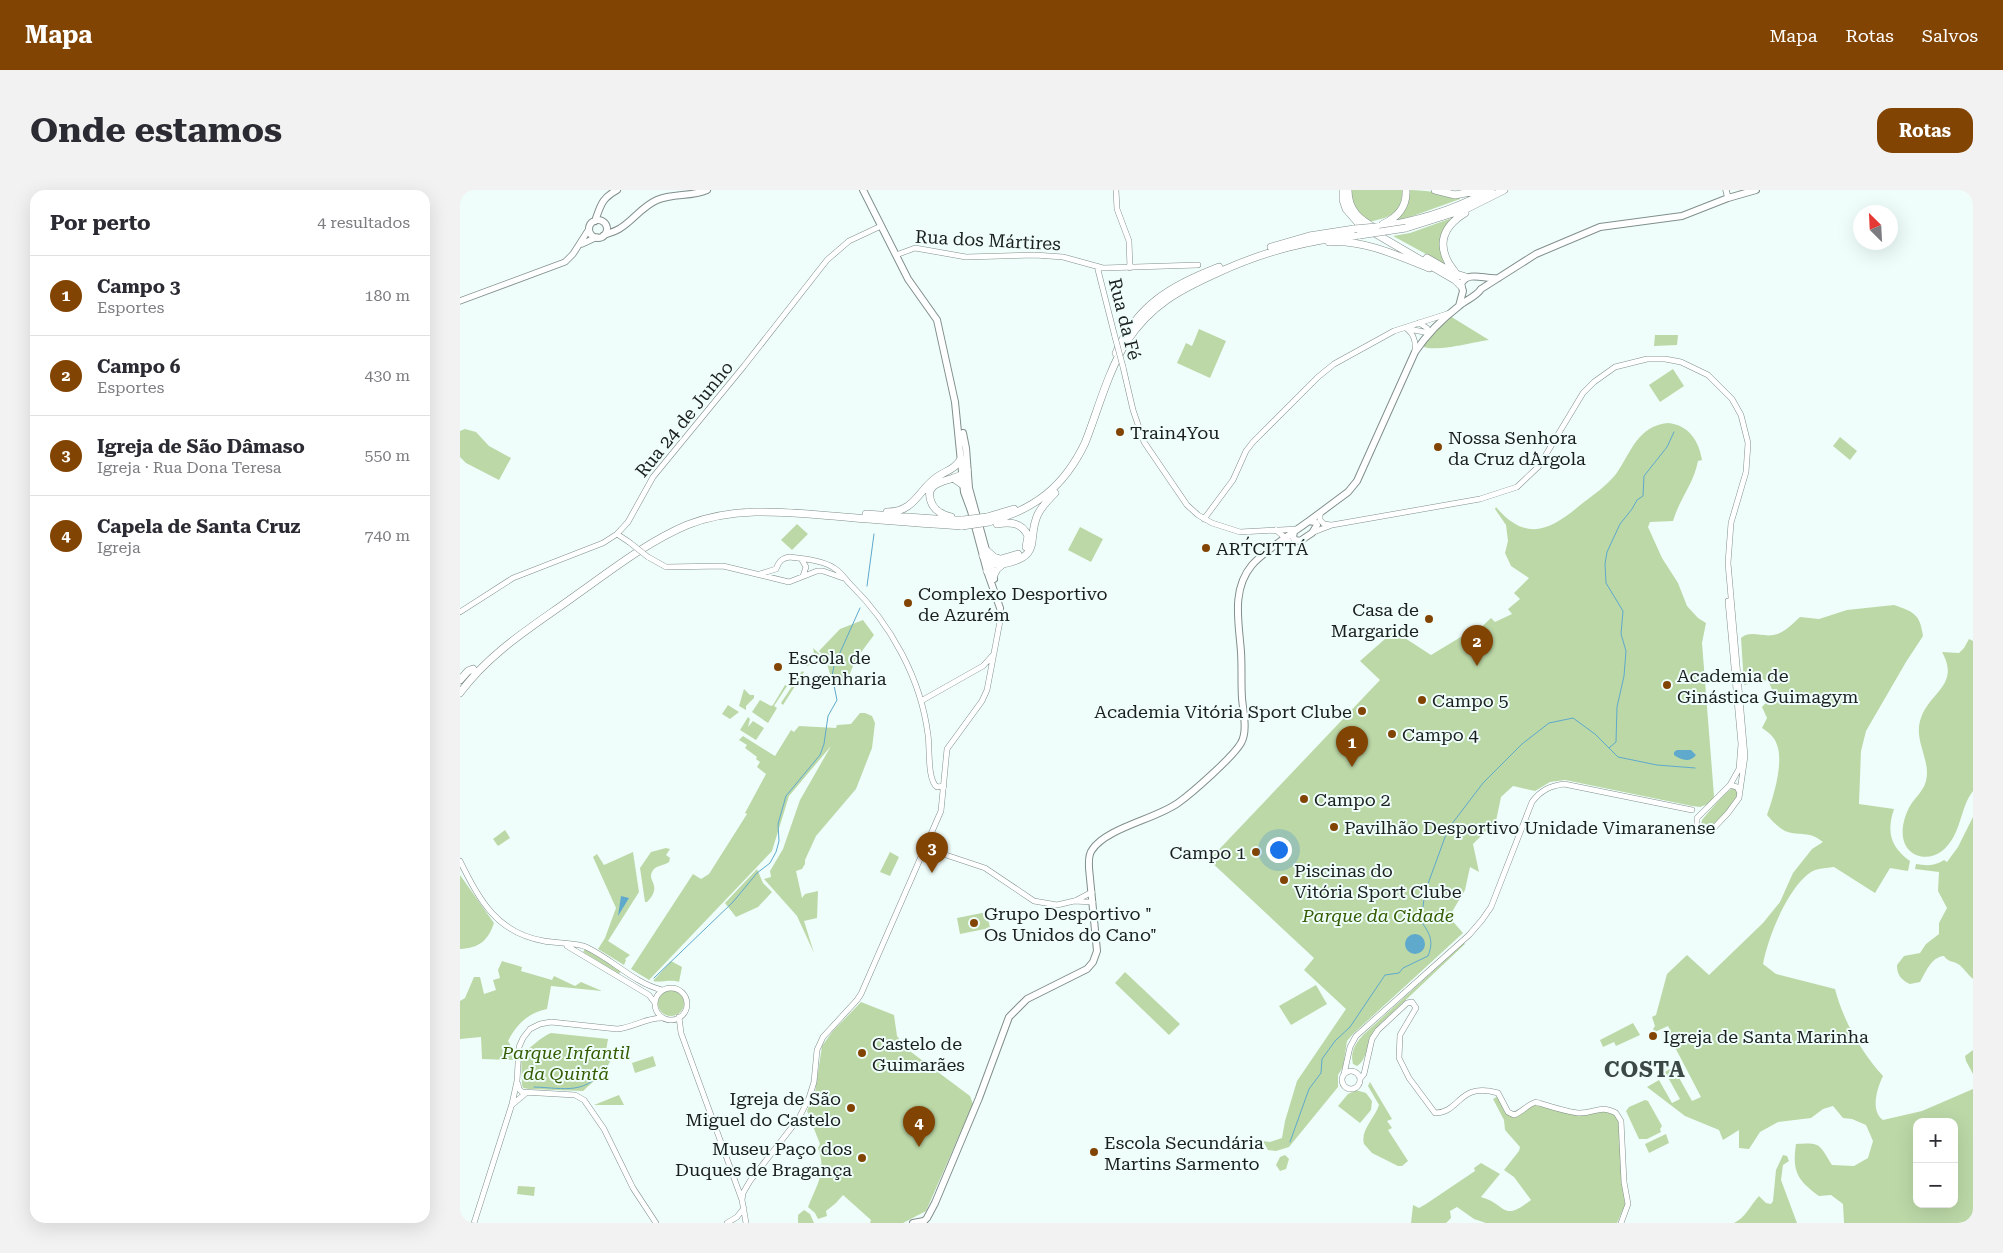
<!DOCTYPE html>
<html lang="pt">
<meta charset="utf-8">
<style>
:root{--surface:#fff;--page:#f2f2f3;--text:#2b2b33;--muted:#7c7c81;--line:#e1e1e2;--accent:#824403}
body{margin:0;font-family:"Roboto Serif",serif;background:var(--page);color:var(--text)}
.controls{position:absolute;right:15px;bottom:15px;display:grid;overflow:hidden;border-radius:10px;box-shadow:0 5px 20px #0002}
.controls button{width:45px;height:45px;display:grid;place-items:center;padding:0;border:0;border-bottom:1px solid var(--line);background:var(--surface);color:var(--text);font:25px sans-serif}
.compass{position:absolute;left:1393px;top:15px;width:45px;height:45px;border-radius:50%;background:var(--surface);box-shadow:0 5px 20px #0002;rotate:336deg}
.you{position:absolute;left:818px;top:659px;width:18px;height:18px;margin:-12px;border:4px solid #fff;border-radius:50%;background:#1a73e8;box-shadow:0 0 0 8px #1a73e833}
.badge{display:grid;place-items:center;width:32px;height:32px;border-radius:50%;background:var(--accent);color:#fff;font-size:16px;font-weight:700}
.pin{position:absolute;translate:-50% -41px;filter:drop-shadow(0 1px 2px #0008)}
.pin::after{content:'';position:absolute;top:26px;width:18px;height:15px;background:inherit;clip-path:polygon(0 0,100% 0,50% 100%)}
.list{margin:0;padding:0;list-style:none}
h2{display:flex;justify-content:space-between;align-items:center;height:65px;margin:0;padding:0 20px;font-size:21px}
h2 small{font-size:16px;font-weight:400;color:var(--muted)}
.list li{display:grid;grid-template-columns:32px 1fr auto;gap:15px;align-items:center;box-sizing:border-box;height:80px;padding:0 20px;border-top:1px solid var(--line)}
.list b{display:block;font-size:19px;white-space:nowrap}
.list p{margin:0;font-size:16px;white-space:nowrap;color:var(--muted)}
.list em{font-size:16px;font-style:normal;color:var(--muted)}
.map{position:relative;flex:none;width:1513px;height:1033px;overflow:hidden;border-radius:15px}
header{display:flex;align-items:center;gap:30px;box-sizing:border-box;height:70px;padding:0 25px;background:var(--accent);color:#fff}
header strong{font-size:24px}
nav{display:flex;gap:28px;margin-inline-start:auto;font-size:18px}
.intro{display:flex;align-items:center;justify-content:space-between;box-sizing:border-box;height:120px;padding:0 30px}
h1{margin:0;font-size:35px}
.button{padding:12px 22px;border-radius:15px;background:var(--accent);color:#fff;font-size:18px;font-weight:700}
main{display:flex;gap:30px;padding:0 30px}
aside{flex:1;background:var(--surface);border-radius:15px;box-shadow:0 5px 20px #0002}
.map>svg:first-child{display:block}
.green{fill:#bcd8a7;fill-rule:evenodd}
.water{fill:#5fa9cc}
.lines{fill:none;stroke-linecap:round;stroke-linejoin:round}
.stream{stroke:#5fa9cc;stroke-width:1}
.tertiary-casing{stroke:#818f8c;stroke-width:6}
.secondary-casing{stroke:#818f8c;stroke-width:7}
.primary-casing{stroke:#818f8c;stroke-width:8}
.trunk-casing{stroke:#818f8c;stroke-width:8}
.tertiary{stroke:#fff;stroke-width:5}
.secondary{stroke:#fff;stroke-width:5.5}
.primary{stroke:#fff;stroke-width:6}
.trunk{stroke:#fff;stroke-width:7}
.tertiary-bridge-casing{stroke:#818f8c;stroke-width:6;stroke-linecap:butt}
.trunk-bridge-casing{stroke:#818f8c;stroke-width:8;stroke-linecap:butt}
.tertiary-bridge{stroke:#fff;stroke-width:5}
.trunk-bridge{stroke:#fff;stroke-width:7}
.poi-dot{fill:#824403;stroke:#effefb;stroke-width:2}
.labels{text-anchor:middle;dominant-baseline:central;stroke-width:4;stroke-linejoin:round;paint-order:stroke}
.street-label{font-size:18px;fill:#1b201f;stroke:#effefb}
.poi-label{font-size:18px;fill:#1b201f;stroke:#effefb;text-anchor:start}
.park-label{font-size:18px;font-style:italic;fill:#345b00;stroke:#effefb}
.district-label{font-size:22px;font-weight:bold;letter-spacing:1px;fill:#3b4845;stroke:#effefb}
</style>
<header>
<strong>Mapa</strong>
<nav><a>Mapa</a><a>Rotas</a><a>Salvos</a></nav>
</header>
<div class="intro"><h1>Onde estamos</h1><a class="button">Rotas</a></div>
<main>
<aside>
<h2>Por perto<small>4 resultados</small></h2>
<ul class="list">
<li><span class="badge">1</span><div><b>Campo 3</b><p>Esportes</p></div><em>180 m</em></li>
<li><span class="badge">2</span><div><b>Campo 6</b><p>Esportes</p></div><em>430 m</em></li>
<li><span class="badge">3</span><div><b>Igreja de São Dâmaso</b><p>Igreja · Rua Dona Teresa</p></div><em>550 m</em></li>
<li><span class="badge">4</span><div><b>Capela de Santa Cruz</b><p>Igreja</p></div><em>740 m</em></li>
</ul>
</aside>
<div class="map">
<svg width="1513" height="1033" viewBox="0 0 1513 1033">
<rect width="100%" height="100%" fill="#effefb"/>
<path class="green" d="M891,0H942C943,24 929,28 908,32C897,22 892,15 891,0Z
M949,0C968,0 981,4 1000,6V9L950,27L932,31L947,16Z
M992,28C980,43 977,57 986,75L933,46L950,43Z
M990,126L1029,150C1013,152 975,163 961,156Z
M739,139L766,151L750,188L717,173L726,153L732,156Z
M1195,145H1218L1217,155L1194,156Z
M1213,179L1224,196L1200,212L1189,195Z
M1208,233C1229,235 1239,251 1242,270L1238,271C1234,293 1219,310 1213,331L1190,332L1188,337L1202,368L1218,393L1227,416L1238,428L1246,433L1242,453L1254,606L1251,613L1240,617L1232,616L1105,590L1090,592L1075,601L1053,596L1041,607L1036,631L1013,654L1019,682L1010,677L1005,700L989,727L1003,743L893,844L887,851L883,877L878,885V897L829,957L816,961L808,960L803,951L810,952L822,948L825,931L837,891L886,819L844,780L854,768L749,670L920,490L900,471L934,441L971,465L1009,442L1012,446L1031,428L1035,432L1052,424L1048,419L1060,409L1054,403L1069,388L1051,376L1045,363L1048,351L1046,335L1035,319L1036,317C1068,355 1093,338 1124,312C1135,304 1147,295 1156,284C1171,263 1177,236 1208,233Z
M5,239L16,242L29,256L51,268L39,290L6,273L0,267V241Z
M1380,247L1397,261L1390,270L1373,256Z
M337,334L348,344L332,360L321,350Z
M620,337L643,349L631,372L608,360Z
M1434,415C1454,422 1460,424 1463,446L1446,472L1406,541L1401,561L1399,614L1434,619C1426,643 1431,657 1450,671L1448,681L1430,678L1415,703L1374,677C1367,678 1357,678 1351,682C1328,697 1308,747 1303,774L1316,784L1375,799C1383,830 1401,862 1423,886C1417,898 1410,921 1423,930L1462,921L1513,899V1033H1384L1383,1014L1371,1005L1359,1006C1337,990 1332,981 1336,954C1361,952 1359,954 1372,975L1394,976L1408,968L1413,951L1406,935L1392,929L1383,928L1373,916L1363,919L1351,928L1318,932L1300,942L1289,959L1279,958V940L1263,950L1259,940L1225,926L1187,897L1199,890L1212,913L1220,909L1205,882L1213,877L1232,911L1241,907L1207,842L1210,840L1208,836L1195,842L1193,839L1195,836L1192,827L1196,825L1207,784L1227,765L1249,785L1303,733L1320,712L1333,683L1352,659L1363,652C1348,640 1341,647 1325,641C1318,637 1312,631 1307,625C1313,608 1324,573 1317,555C1315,547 1308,542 1302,538L1307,528L1302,517L1314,504L1308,490L1284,495L1281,448C1290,440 1302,447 1313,445C1325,443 1332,434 1340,427L1359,429L1387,420ZM1457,932H1494V1014H1457Z
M403,430L414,445L396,469L388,488L386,492L379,494C364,483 372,473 359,461L380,439Z
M1509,449L1513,451V601C1499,619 1502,645 1482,661C1474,667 1464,669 1454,664C1437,654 1442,630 1450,616C1454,609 1462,602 1465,594C1473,573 1454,553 1460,531C1468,502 1501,496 1482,462L1499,463L1504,458Z
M353,458L366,470L364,473L354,467L348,476L346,475L354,463Z
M342,481L344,482L323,515L321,513Z
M325,495L327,496L314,516L317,518L308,533L292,522L300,510L311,516L313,515Z
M284,499L290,505H294V508L286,516V520L279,516Z
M268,515L279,522L270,529L262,524Z
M400,523H405L412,526L415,533L412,558L396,599L356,646L345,670V674L342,679L336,681L342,708L345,704L358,701L357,728L344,731L354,763L337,726L304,689L311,687L310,681L323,659L340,610L371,556L329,606L312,661L189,790L171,779L233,684L241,689L249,684L287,624L285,623L306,584L297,577L300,572L296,569L297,567L285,558L287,555L279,550L283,546L315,566L331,540L334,542L339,536L376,538L377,535L391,534Z
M288,527L290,529L288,537L293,531L304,538L296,550L280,540Z
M1273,598L1276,600L1278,605C1273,614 1255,640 1244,638L1241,635L1242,630C1247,624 1267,600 1273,598Z
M1513,627V789C1508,785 1503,777 1498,774C1493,771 1488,772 1484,766C1471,767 1466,782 1460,792L1450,794C1441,790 1437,785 1437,775L1444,766L1460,763L1466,754L1479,744V733L1487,718L1478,701L1479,682L1455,679L1456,674C1466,676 1475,676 1484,670L1487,672L1498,657Z
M45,640L50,648L38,656L33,649Z
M206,658L210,659L206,665L210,668L209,672C204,676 195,675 192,682C187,691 203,696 187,712H185L180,678L191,662Z
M173,662L179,702L148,751L170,765L165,769L166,770L164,775L138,759L145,748L156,718L133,667L137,664L144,675Z
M430,662L439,667L430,686L420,682Z
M297,679L303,693L312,702L298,717L276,727L265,713Z
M0,685L34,733C28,751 19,758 0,759Z
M527,722L530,738L500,744L497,728Z
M1004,753L1005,754L916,838C907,849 908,870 897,876L893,874C890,862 895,854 903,845Z
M125,759L161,781L159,784L123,762Z
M42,771L62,777L61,781L92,790L94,786L115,796L121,792L142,801L91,796L87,819C68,823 57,834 48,851L53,859V870L22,869L21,847L0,849V811L5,808L14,787H20L24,804L36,800L33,790L40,788L38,780Z
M211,771L222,777L219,792C210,789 200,793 193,791Z
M665,782L720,834L709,845L655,793Z
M856,795L867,814L831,835L819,816Z
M198 813a13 13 0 1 1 26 0a13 13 0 1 1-26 0Z
M401,812L434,825L437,846L447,859L510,906L513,914L466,1021L443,1033H410L411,1030L383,1005L376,1013L366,1021L367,1026L358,1029L355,1023L348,1017C357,994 367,982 358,958L360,954L347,921L355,902L362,856L372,842Z
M1173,833L1180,845L1156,856L1154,852L1143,857L1140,850Z
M91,843L148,849L146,861L152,868L145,881L123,901L69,899L63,898L62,895L61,865C72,857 79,848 91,843Z
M1513,860V884L1506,871L1505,866Z
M193,866L196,876L175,883L172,873Z
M910,892L932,929L927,931L932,938L928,940L948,971L942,976H938L912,963L904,954C900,940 915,928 919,915L908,896Z
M896,900L906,903L912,911L911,920L900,933L878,916L888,904Z
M159,905L164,915H134Z
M1038,906L1045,921L1055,927C1063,924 1067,917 1075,915L1112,923L1144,920L1156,925L1160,935L1165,1015L1157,1033H1026L1014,1029L997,1017L990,1021L991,1028L986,1033H951L953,1015L959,1018L966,1014L1015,981L1014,978L1021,973L1040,984L1021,1007C1047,1014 1041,1033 1071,1010L1054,987L1044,980L1059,961L1060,957L1045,940L1044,930L1033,909Z
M1185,910L1188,911L1202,936L1200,939L1201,942L1187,949H1179L1166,921L1169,917Z
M1206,944L1209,953L1189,963L1185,954Z
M825,965L829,969L826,979L820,981L816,975L820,967Z
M1323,965L1327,966L1329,971L1323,975L1321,990L1337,1033H1274C1286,1027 1290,1016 1299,1006L1306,1013L1311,1014L1313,1011L1316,980Z
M58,996L75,997L74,1006L57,1004Z
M344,1020L350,1024L354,1033H338V1025Z"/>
<path class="water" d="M1217,560H1231L1236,565C1230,573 1221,570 1214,565V562Z
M161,706L169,708L158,726Z
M945 754a10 10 0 1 1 20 0a10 10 0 1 1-20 0Z"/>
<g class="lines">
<path class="stream" d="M407,396L414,344
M1149,558L1158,567L1197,575L1235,578
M194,788L273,712L297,683L310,673L316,662L319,651L318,634L326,606L360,565L364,554L368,526L377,510L372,486L374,476L400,418
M74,897C105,898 127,906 147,875
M830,952L849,899L861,883L862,869L875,851L890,837L925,785L939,783L943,778L968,766C974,751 970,744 961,731L965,702L988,639L1023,593L1062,554L1089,533L1113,528L1135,544L1149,558L1156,552L1157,517L1164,486L1166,461L1161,444L1163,421L1146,393L1145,374L1147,362L1160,334L1172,319L1177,310L1183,306L1184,286L1207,257L1214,242"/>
<g class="tertiary-casing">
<path id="tertiary" d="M656,0L657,19L669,51L670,78
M436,65L455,58L506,67L575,65L603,67L643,78L738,75
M637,76L655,147
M959,133L967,138L969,143
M946,138C954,144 956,151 955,161
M949,139L969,143
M663,177L673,220L684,252L727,315L738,325L752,333L780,342L838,339
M860,324V330L864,334L871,335
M744,329L773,290L786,261L793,252L858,187L874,174L934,141L990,123
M816,340L829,351
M854,342L872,335L1020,309L1057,297L1079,276L1123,203L1134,192L1155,177L1187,169H1205L1221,172L1248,185L1272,209L1281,225L1288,253L1286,282L1271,333L1268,373L1285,566L1279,608L1268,623L1251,641L1245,642L1237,638V628L1270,595L1277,597L1280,603
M157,344L169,352
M188,367L206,377L263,376L329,392L357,381H363L383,388
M342,370L346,377L343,386
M300,384L316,379C319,371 322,368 330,367C343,369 362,370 374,378C381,382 385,389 390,394C431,434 461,489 468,545C470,557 467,590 477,597L484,596
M1268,411L1281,554L1279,579L1270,595
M0,422L53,388L143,353L157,344L168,332L193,287L284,176L367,70L389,51L421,36
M461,511L523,476L534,464
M465,658L525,678L574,711L597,715L614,711L633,712
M0,671C20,711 37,743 84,751C94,753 119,753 126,757C152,769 174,793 202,800
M615,711L632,702
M107,756L189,805L195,813
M195 814a16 16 0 1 1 32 0a16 16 0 1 1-32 0Z
M219,827L221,843L282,1010L286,1033
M882 890a9 9 0 1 1 18 0a9 9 0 1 1-18 0Z
M884,884L890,857L896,846L1009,745L1022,730L1031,717L1072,612C1081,600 1090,596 1104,594L1232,620
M900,889L904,884L912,849L918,840L947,813L952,812L956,818L940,845L939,868L949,888L975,923C1002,922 997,892 1038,903L1048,922L1054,925C1062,922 1067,915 1076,912C1089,916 1104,921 1118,923C1135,924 1139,914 1156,923L1161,931L1164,992L1168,1014L1161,1033
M58,894L59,899L62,902L115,905L124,910L144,939L173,998L196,1033
M53,914L66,903
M282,1010L283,1003L290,991L339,928L349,908L354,892L357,860L363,847L397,810L401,804L481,621L487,559L522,511L527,500L541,426L540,418
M14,1033L52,914L57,891L59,857L63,848L70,839L80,834L91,832L157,839C173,838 187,827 203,828
M267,1033L277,1027L284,1018"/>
</g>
<g class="secondary-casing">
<path id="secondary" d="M1266,0L1268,8
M122,54L137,47
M0,111L105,72L113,64L129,39"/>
</g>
<g class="primary-casing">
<path id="primary" d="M403,0L448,89L477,130L495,212L504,302L511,321L527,381L540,418
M129 39a9 9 0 1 1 18 0a9 9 0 1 1-18 0Z
M135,31C141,15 141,9 157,0
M144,45C149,43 154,42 159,39C173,31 181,17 197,10C213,3 231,7 247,0
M999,116L1003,101L1001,94C1008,80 1025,90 1038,88
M503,243L506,258L509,298L534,389
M849,331L888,302L897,291L955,162C967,144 982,129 999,116C1006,110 1017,106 1021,99L1076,64L1140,37L1222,26L1268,8L1296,0
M464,1031L467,1028L475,1013L519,908L549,827L567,809L627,779L633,772L637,761L629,678C629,672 628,665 632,660C646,638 696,629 718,613C732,603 773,567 781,553C788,541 783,521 782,508C781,493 782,478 781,462C779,433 771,400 792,375C804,361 834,342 849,331L855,332L857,335L852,343L840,351L835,350L833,347L834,342
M453,1033L464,1031"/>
</g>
<g class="trunk-casing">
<path id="trunk" d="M883,0V10L886,19L899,34L995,90L1001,96
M888,0C888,21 900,30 917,39
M975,0L995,5L1021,0
M923,34C938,27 947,17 946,0
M916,37C956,32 996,19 1031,0
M946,38L1006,19L1044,0
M869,52C902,49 939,66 969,78
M811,57L849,46L894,39
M967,68L993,83L1006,87
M995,82C976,59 980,38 1005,23
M656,163C677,115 712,95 759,77
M493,288L503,295
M427,322C455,322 458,300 477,287C487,280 494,280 501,269
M406,324L489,330H503
M491,327C483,325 476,322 472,314C461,290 490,292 501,285C503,284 505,282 507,280
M527,327L554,319
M529,332C575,319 604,297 625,253C638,220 648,181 667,151C691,115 719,100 757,83C805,61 848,50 900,45
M537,334C550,332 562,332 568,346L566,357
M527,361L534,367L540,369
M523,366C529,374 533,375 543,374C584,366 566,349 578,324C582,316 589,309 595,303
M527,381L531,372L558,364
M533,387L537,379L543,374
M0,490L8,481L13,479
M0,503C30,462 72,437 112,408C149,382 185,353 227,335C274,316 325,322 373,326C416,330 459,333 502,336"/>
</g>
<use href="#tertiary" class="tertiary"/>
<use href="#secondary" class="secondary"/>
<use href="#primary" class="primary"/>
<use href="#trunk" class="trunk"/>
<g class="tertiary-bridge-casing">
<path id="tertiary-bridge" d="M655,147L663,177
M169,352L188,367"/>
</g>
<g class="trunk-bridge-casing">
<path id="trunk-bridge" d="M894,39L916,37
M900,45L946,38
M503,330L527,327
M502,336L529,332"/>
</g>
<use href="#tertiary-bridge" class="tertiary-bridge"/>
<use href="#trunk-bridge" class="trunk-bridge"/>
</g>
<g class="poi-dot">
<circle cx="660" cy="242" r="5"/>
<circle cx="978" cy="257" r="5"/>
<circle cx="746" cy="358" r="5"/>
<circle cx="448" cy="413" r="5"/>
<circle cx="969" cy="429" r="5"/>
<circle cx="318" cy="477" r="5"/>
<circle cx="1207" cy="495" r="5"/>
<circle cx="962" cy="510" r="5"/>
<circle cx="902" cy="521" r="5"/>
<circle cx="932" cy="544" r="5"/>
<circle cx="844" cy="609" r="5"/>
<circle cx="874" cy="637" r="5"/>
<circle cx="796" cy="662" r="5"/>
<circle cx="824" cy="690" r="5"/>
<circle cx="514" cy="733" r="5"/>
<circle cx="1193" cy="846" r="5"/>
<circle cx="402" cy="863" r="5"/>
<circle cx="391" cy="918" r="5"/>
<circle cx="634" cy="962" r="5"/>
<circle cx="402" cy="968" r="5"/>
</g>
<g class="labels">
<g class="street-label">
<text transform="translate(528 50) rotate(3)">Rua dos Mártires</text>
<text transform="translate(665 129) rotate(76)">Rua da Fé</text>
<text transform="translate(224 229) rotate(-51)">Rua 24 de Junho</text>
</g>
<g class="poi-label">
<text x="670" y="242">Train4You</text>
<text x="988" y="247">Nossa Senhora<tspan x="988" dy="21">da Cruz d´Argola</tspan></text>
<text x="756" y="358">ART´CITTÁ</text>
<text x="458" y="403">Complexo Desportivo<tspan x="458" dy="21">de Azurém</tspan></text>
<text x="959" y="419" text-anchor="end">Casa de<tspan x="959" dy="21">Margaride</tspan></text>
<text x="328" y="467">Escola de<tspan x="328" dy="21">Engenharia</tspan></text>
<text x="1217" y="485">Academia de<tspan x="1217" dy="21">Ginástica Guimagym</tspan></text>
<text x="972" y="510">Campo 5</text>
<text x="892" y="521" text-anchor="end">Academia Vitória Sport Clube</text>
<text x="942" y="544">Campo 4</text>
<text x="854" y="609">Campo 2</text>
<text x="884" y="637">Pavilhão Desportivo Unidade Vimaranense</text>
<text x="786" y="662" text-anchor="end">Campo 1</text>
<text x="834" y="680">Piscinas do<tspan x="834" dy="21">Vitória Sport Clube</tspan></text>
<text x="524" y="723">Grupo Desportivo "<tspan x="524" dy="21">Os Unidos do Cano"</tspan></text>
<text x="1203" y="846">Igreja de Santa Marinha</text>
<text x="412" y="853">Castelo de<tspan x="412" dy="21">Guimarães</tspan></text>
<text x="381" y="908" text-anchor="end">Igreja de São<tspan x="381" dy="21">Miguel do Castelo</tspan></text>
<text x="644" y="952">Escola Secundária<tspan x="644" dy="21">Martins Sarmento</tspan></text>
<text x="392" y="958" text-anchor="end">Museu Paço dos<tspan x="392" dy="21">Duques de Bragança</tspan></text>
</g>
<g class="park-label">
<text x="918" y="725">Parque da Cidade</text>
<text x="106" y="862">Parque Infantil<tspan x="106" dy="21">da Quintã</tspan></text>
</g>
<g class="district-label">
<text x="1185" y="879">COSTA</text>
</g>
</g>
</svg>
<div class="controls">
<button>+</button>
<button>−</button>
</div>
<svg class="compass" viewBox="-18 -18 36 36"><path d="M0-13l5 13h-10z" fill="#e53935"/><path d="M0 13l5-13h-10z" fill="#7c7c81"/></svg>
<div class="you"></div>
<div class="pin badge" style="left:892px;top:577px">1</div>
<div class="pin badge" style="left:1017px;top:476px">2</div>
<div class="pin badge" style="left:472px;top:683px">3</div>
<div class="pin badge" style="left:459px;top:957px">4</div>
</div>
</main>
